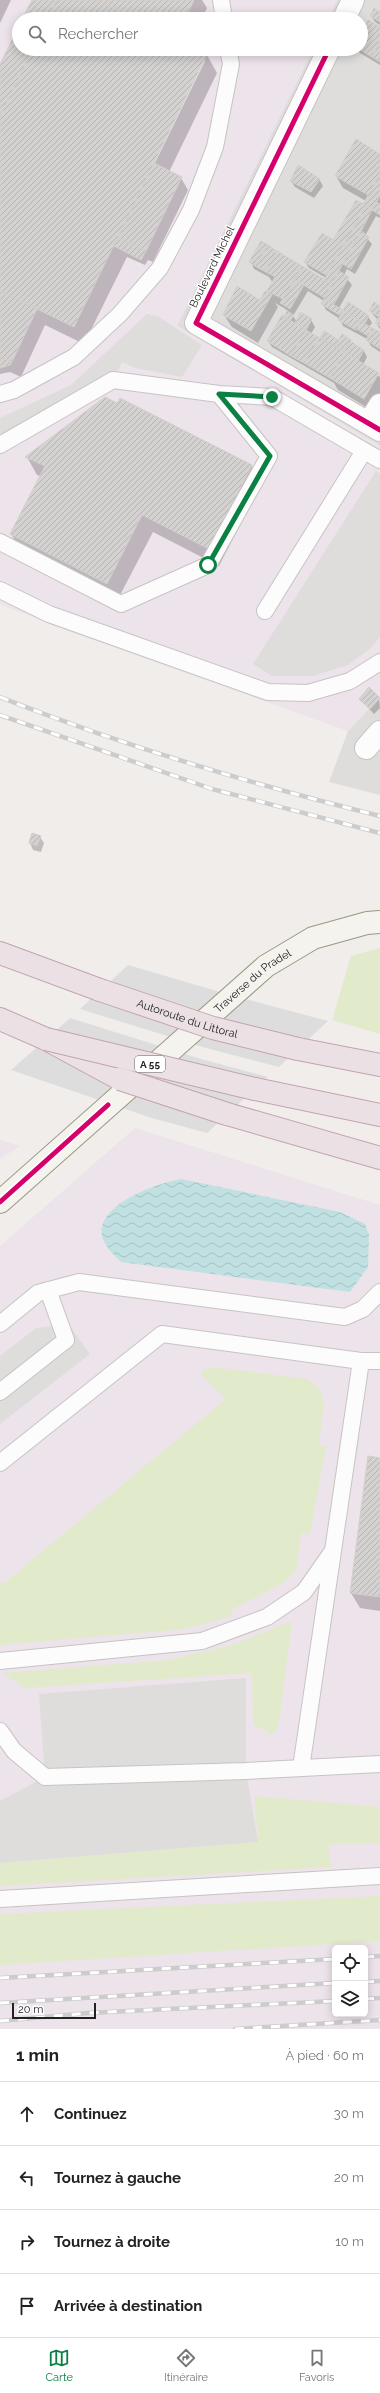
<!DOCTYPE html>
<html lang="fr">
<meta charset="utf-8">
<style>
:root{--surface:#fff;--page:#f6f6f6;--text:#222;--muted:#767676;--line:#e0e0e0;--accent:#0b8043}
body{margin:0;font-family:Raleway,sans-serif;background:var(--page);color:var(--text)}
.controls{position:absolute;right:12px;bottom:12px;display:grid;overflow:hidden;border-radius:6px;box-shadow:0 2px 10px #0003}
.controls button{width:36px;height:36px;display:grid;place-items:center;padding:0;border:0;border-bottom:1px solid var(--line);background:var(--surface);color:var(--text);font:20px sans-serif}
.scale{position:absolute;left:12px;bottom:10px;width:84px;box-sizing:border-box;padding-left:4px;border:2px solid #222;border-top:0;font-size:11px;line-height:14px;white-space:nowrap;color:#222;-webkit-text-stroke:3px #fff;paint-order:stroke}
.stop{position:absolute;width:12px;height:12px;margin:-9px;border:3px solid #0b8043;border-radius:50%;background:#fff}
.stop.end{background:#0b8043;border-color:#fff;box-shadow:0 1px 4px #0008}
.list{margin:0;padding:0;list-style:none}
h2{display:flex;justify-content:space-between;align-items:center;height:52px;margin:0;padding:0 16px;font-size:17px}
h2 small{font-size:13px;font-weight:400;color:var(--muted)}
.list li{display:grid;grid-template-columns:26px 1fr auto;gap:12px;align-items:center;box-sizing:border-box;height:64px;padding:0 16px;border-top:1px solid var(--line)}
.list b{display:block;font-size:15px;white-space:nowrap}
.list em{font-size:13px;font-style:normal;color:var(--muted)}
.icon{flex:none;width:22px;height:22px;fill:none;stroke:currentColor;stroke-width:2;stroke-linecap:round;stroke-linejoin:round}
.map{position:relative;flex:none;width:380px;height:2029px;overflow:hidden}
.search{position:absolute;background:var(--surface);box-shadow:0 2px 10px #0003;left:12px;right:12px;top:12px;height:44px;display:flex;align-items:center;gap:10px;box-sizing:border-box;padding:0 14px;border-radius:22px;color:var(--muted);font-size:15px}
.sheet{height:308px;background:var(--surface)}
nav{display:flex;justify-content:space-around;align-items:center;box-sizing:border-box;height:56px;border-top:1px solid var(--line);background:var(--surface);font-size:11px;color:var(--muted)}
nav a{display:grid;justify-items:center;gap:2px}
nav .on{color:var(--accent)}
.map>svg:first-child{display:block}
.residential{fill:#dfdddc}
.industrial{fill:#ede3ea;fill-rule:evenodd}
.religious{fill:#dedddc}
.grass{fill:#e1ebcb}
.water{fill:url(#water-waves)}
.pier{fill:#dedddd}
.shadow{fill:#0003;fill-rule:evenodd}
.building{fill:url(#building-hatch);stroke:#d3cecc}
.lines{fill:none;stroke-linecap:round;stroke-linejoin:round}
.service-casing{stroke:#c6c4c3;stroke-width:18}
.minor-casing{stroke:#c6c4c3;stroke-width:24}
.secondary-casing{stroke:#9b9882;stroke-width:24}
.motorway-casing{stroke:#c4a2b1;stroke-width:24}
.service{stroke:#fdfcfc;stroke-width:16}
.minor{stroke:#fdfcfc;stroke-width:22}
.secondary{stroke:#f5f3ed;stroke-width:22}
.motorway{stroke:#ebe1e4;stroke-width:22}
.rail-casing{stroke:#ccc;stroke-width:4.5}
.rail{stroke:#fff;stroke-width:3;stroke-dasharray:9;stroke-linecap:butt}
.motorway-bridge-casing{stroke:#c4a2b1;stroke-width:24;stroke-linecap:butt}
.motorway-bridge{stroke:#ebe1e4;stroke-width:22}
.cycleway-casing{stroke:#fff;stroke-width:8}
.cycleway{stroke:#d6006c;stroke-width:5}
.route{stroke:#0b8043;stroke-width:5}
.labels{text-anchor:middle;dominant-baseline:central;stroke-width:3;stroke-linejoin:round;paint-order:stroke}
.shield{fill:#fff;stroke:#646464;stroke-width:1}
.shield-label{font-size:10px;font-weight:bold;fill:#222}
.street-label{font-size:11px;fill:#222;stroke:#fff}
</style>
<div class="map">
<svg width="380" height="2029" viewBox="0 0 380 2029">
<defs>
<pattern id="water-waves" width="16" height="10" patternUnits="userSpaceOnUse"><rect width="16" height="10" fill="#c0e0e2"/><path d="M0 5q4-4 8 0t8 0" fill="none" stroke="#a5c0c2"/></pattern>
<pattern id="building-hatch" width="6" height="6" patternUnits="userSpaceOnUse"><rect width="6" height="6" fill="#d4d2d0"/><path d="M-1 1l2-2M0 6l6-6M5 7l2-2" fill="none" stroke="#b6b4b2"/></pattern>
</defs>
<rect width="100%" height="100%" fill="#f0edeb"/>
<path class="residential" d="M337,0H380V446L177,326L313,49H361V19H328Z
M380,697V795L329,782L348,731Z"/>
<path class="industrial" d="M0,0H337L328,19H19V49H313L177,326L380,446V697L348,731L54,626L0,604Z
M135,1128L380,1205V2029H0V1246ZM335,1948H365V2014H335Z
M0,1140L20,1146L0,1159Z"/>
<path class="religious" d="M147,314L159,317L202,345L182,377L135,368L122,362L113,380L0,445V418L71,385Z
M376,471L380,474V637L371,648L348,665L313,676H272L253,664Z
M61,1325L70,1326L90,1354L0,1424V1356L36,1328Z
M246,1678V1771L258,1842L0,1863V1801L45,1777L39,1694Z"/>
<path class="grass" d="M380,948V1034L332,1020L351,956Z
M213,1367L307,1379L320,1388L324,1401L319,1446H326L310,1533H301L296,1570L283,1583L231,1610L232,1616L184,1629L0,1645V1581L3,1584L226,1399L201,1375L204,1369Z
M292,1621L279,1721L275,1732L269,1735L267,1730L256,1728L253,1722L252,1673L25,1688L2,1673L168,1660L229,1646Z
M255,1796L380,1807V1843L329,1844L331,1867L0,1886V1863L258,1842Z
M380,1896V1941L0,1965V1914Z"/>
<path class="water" d="M181,1179L340,1212L365,1224L369,1235L368,1267L350,1292L121,1262C114,1255 103,1245 102,1235C97,1204 158,1183 181,1179Z"/>
<path class="pier" d="M128,965L227,994L328,1021L279,1067L206,1048L80,1009Z
M70,1018L201,1059L268,1077L207,1133L152,1118L11,1070Z"/>
<path class="shadow" d="M0,0H11L0,23Z
M33,0H202L207,8L202,19H24Z
M380,13V25L375,22L371,16Z
M380,28V65L360,53L357,49H361V36Z
M19,29V49H194L207,55L217,73L169,172L181,178L188,190L153,262L148,260L145,265L127,257L84,344L45,325L21,377L10,372L0,374V67ZM203,60L205,61L154,165L153,164Z
M380,155V218L376,216L365,236L372,244L355,274L347,269L344,275L352,285L339,308L344,311L368,316L372,323L369,327L380,333V352L371,346L367,339L343,326L340,319L326,310L323,304L324,301L308,291L293,316L297,322L311,320L315,327L311,334L320,339L324,332L339,341L342,336L364,351L367,357L363,365L380,377V395L371,410L338,390L334,383L272,347L268,341L288,311L284,308L275,303L278,307L258,343L232,327L224,315L260,302L271,295L268,291L273,283L269,277L254,269L251,262L276,252L324,281L326,278L309,268L305,262L333,241L366,201L343,188L336,176Z
M319,179L323,186L314,198L295,187L291,181Z
M380,307V329L376,323L378,320L370,311Z
M27,457L251,465L262,483L219,566L153,532L117,601L22,552L11,534L41,476L37,475Z
M379,698L380,708L374,714L360,699Z
M40,837L44,843L41,852L33,850L30,843Z
M380,1459V1611L360,1608L351,1593Z"/>
<path class="building" d="M32,0H57L47,19H22Z
M57,0H96L135,19H47Z
M96,0H194L185,19H135Z
M374,8L380,12V22L370,16Z
M368,20L380,27V40L372,57L359,49H361V34Z
M19,26V49H33L0,116V64Z
M380,40V62L372,57Z
M33,49H197L207,54L74,327L0,291V116Z
M356,139L380,154V174L368,195L335,176Z
M154,163L182,177L146,251L118,238Z
M298,165L320,179L311,192L290,181Z
M380,174V196L372,210L363,204Z
M356,200L366,206L343,246L333,240Z
M376,202L380,204V215L372,210Z
M366,206L372,210L355,243L348,239Z
M361,231L369,237L351,269L343,264Z
M322,233L343,246L326,275L304,262Z
M118,238L146,251L141,260L114,246Z
M348,239L355,243L350,250L343,246Z
M261,241L268,245L265,250L258,246Z
M268,245L277,251L264,271L255,266Z
M258,246L265,250L255,266L249,262Z
M343,246L350,250L332,284L324,280Z
M277,251L302,266L283,299L267,291L275,277L264,271Z
M302,266L332,284L325,298L295,280Z
M339,271L349,277L334,304L324,299Z
M295,280L304,285L300,292L291,286Z
M237,286L260,300L265,291L272,295L251,331L223,315Z
M291,286L300,292L290,309L280,303Z
M0,291L37,309L12,362L0,357Z
M324,299L343,310L341,316L321,304Z
M348,302L355,306L350,315L343,310Z
M374,302L380,306V326L375,323L379,317L369,311Z
M355,306L369,316L365,323L350,315Z
M343,310L361,321L356,330L338,320Z
M287,311L294,315L290,321L284,317Z
M300,312L312,319L306,330L295,323Z
M282,315L306,330L291,356L267,341Z
M361,321L372,328L368,336L357,329Z
M372,328L380,332V349L366,340Z
M306,330L320,338L304,363L291,356Z
M324,331L339,340L335,346L320,338Z
M342,334L351,340L344,352L335,346Z
M320,338L344,352L330,378L304,363Z
M350,341L364,350L358,361L344,352Z
M344,352L379,373L364,399L330,378Z
M0,357L12,362L10,365L0,368Z
M105,397L117,403L120,398L252,465L209,549L142,515L107,584L10,534L45,466L25,457Z
M369,687L380,698L370,709L359,699Z
M32,833L41,836L37,846L29,843Z
M368,1456L380,1458V1597L350,1593Z"/>
<g class="lines">
<g class="service-casing">
<path id="service" d="M221,0L224,19
M0,394L14,390L74,357L120,314L160,268L191,210L215,147L231,64L228,49
M0,445L113,380L219,394L272,397L380,460
M0,542L121,604L208,565L269,456L219,394
M0,590L49,614L268,692L308,693L350,681L380,662
M265,611L364,451
M0,1324L38,1293L79,1282L345,1317L363,1309L380,1292
M0,1392L66,1340L48,1290
M0,1463L162,1334L361,1361
M0,1661L202,1641L267,1617L304,1592L332,1552
M0,1731L14,1751L45,1777L246,1771L380,1764
M301,1768L361,1361H380
M0,1899L380,1876"/>
</g>
<g class="minor-casing">
<path id="minor" d="M344,19L353,0
M329,49L196,323L380,430
M369,423L380,405
M366,748L380,732"/>
</g>
<g class="secondary-casing">
<g id="secondary">
<path id="s1" d="M0,1202L266,966L313,938L367,923L380,922"/>
</g>
</g>
<g class="motorway-casing">
<path id="motorway" d="M0,953L100,990
M0,1019L46,1039L120,1079
M298,1049L380,1065
M255,1089L380,1115
M227,1114L380,1158"/>
</g>
<use href="#service" class="service"/>
<use href="#minor" class="minor"/>
<use href="#secondary" class="secondary"/>
<use href="#motorway" class="motorway"/>
<g class="rail-casing">
<path id="rail" d="M0,697C124,746 251,784 380,816
M0,715L212,789L380,833
M365,1957L380,1956
M0,1978L335,1959
M365,1982L380,1981
M365,1999L380,1998
M0,2003L335,1983
M0,2021L88,2013L335,2001
M235,2029L380,2020"/>
</g>
<use href="#rail" class="rail"/>
<g class="motorway-bridge-casing">
<g id="motorway-bridge">
<path id="s2" d="M100,990L213,1028L298,1049"/>
<path d="M46,1039L255,1089"/>
<path d="M120,1079L227,1114"/>
</g>
</g>
<use href="#motorway-bridge" class="motorway-bridge"/>
<g class="cycleway-casing">
<path id="cycleway" d="M329,49L196,323L380,430
M0,1202L108,1105"/>
</g>
<use href="#cycleway" class="cycleway"/>
</g>
<g class="lines">
<path class="route" d="M208,565L270,456L219,394L272,397"/>
</g>
<g class="labels">
<rect class="shield" x="135" y="1056" width="30" height="16" rx="3"/>
<g class="shield-label">
<text x="150" y="1064">A 55</text>
</g>
<g class="street-label">
<text transform="translate(212 267) rotate(-64)">Boulevard Michel</text>
<text stroke="none"><textPath href="#s1" startOffset="336">Traverse du Pradel</textPath></text>
<text stroke="none"><textPath href="#s2" startOffset="92">Autoroute du Littoral</textPath></text>
</g>
</g>
</svg>
<div class="controls">
<button><svg class="icon" aria-label="locate" viewBox="0 0 24 24"><circle cx="12" cy="12" r="6"/><path d="M12 2v4M12 18v4M2 12h4M18 12h4"/></svg></button>
<button><svg class="icon" aria-label="layers" viewBox="0 0 24 24"><path d="M12 4l9 5-9 5-9-5zM3 14l9 5 9-5"/></svg></button>
</div>
<div class="scale">20 m</div>
<div class="stop" style="left:208px;top:565px"></div>
<div class="stop end" style="left:272px;top:397px"></div>
<div class="search"><svg class="icon" aria-label="search" viewBox="0 0 24 24"><circle cx="10" cy="10" r="6"/><path d="M15 15l6 6"/></svg>Rechercher</div>
</div>
<section class="sheet">
<h2>1 min<small>À pied · 60 m</small></h2>
<ul class="list">
<li><svg class="icon" aria-label="ahead" viewBox="0 0 24 24"><path d="M12 20V5M6 11l6-6 6 6"/></svg><div><b>Continuez</b></div><em>30 m</em></li>
<li><svg class="icon" aria-label="left" viewBox="0 0 24 24"><path d="M17 20v-9H6M10 6l-5 5 5 5"/></svg><div><b>Tournez à gauche</b></div><em>20 m</em></li>
<li><svg class="icon" aria-label="right" viewBox="0 0 24 24"><path d="M7 20v-9h11M14 6l5 5-5 5"/></svg><div><b>Tournez à droite</b></div><em>10 m</em></li>
<li><svg class="icon" aria-label="arrive" viewBox="0 0 24 24"><path d="M6 21V4h12l-3 4 3 4H6"/></svg><div><b>Arrivée à destination</b></div></li>
</ul>
</section>
<nav>
<a class="on"><svg class="icon" aria-label="map" viewBox="0 0 24 24"><path d="M3 6l6-2 6 2 6-2v14l-6 2-6-2-6 2zM9 4v14M15 6v14"/></svg>Carte</a>
<a><svg class="icon" aria-label="directions" viewBox="0 0 24 24"><path d="M12 3l9 9-9 9-9-9zM9 14v-3h6M13 9l2 2-2 2"/></svg>Itinéraire</a>
<a><svg class="icon" aria-label="saved" viewBox="0 0 24 24"><path d="M7 4h10v16l-5-4-5 4z"/></svg>Favoris</a>
</nav>
